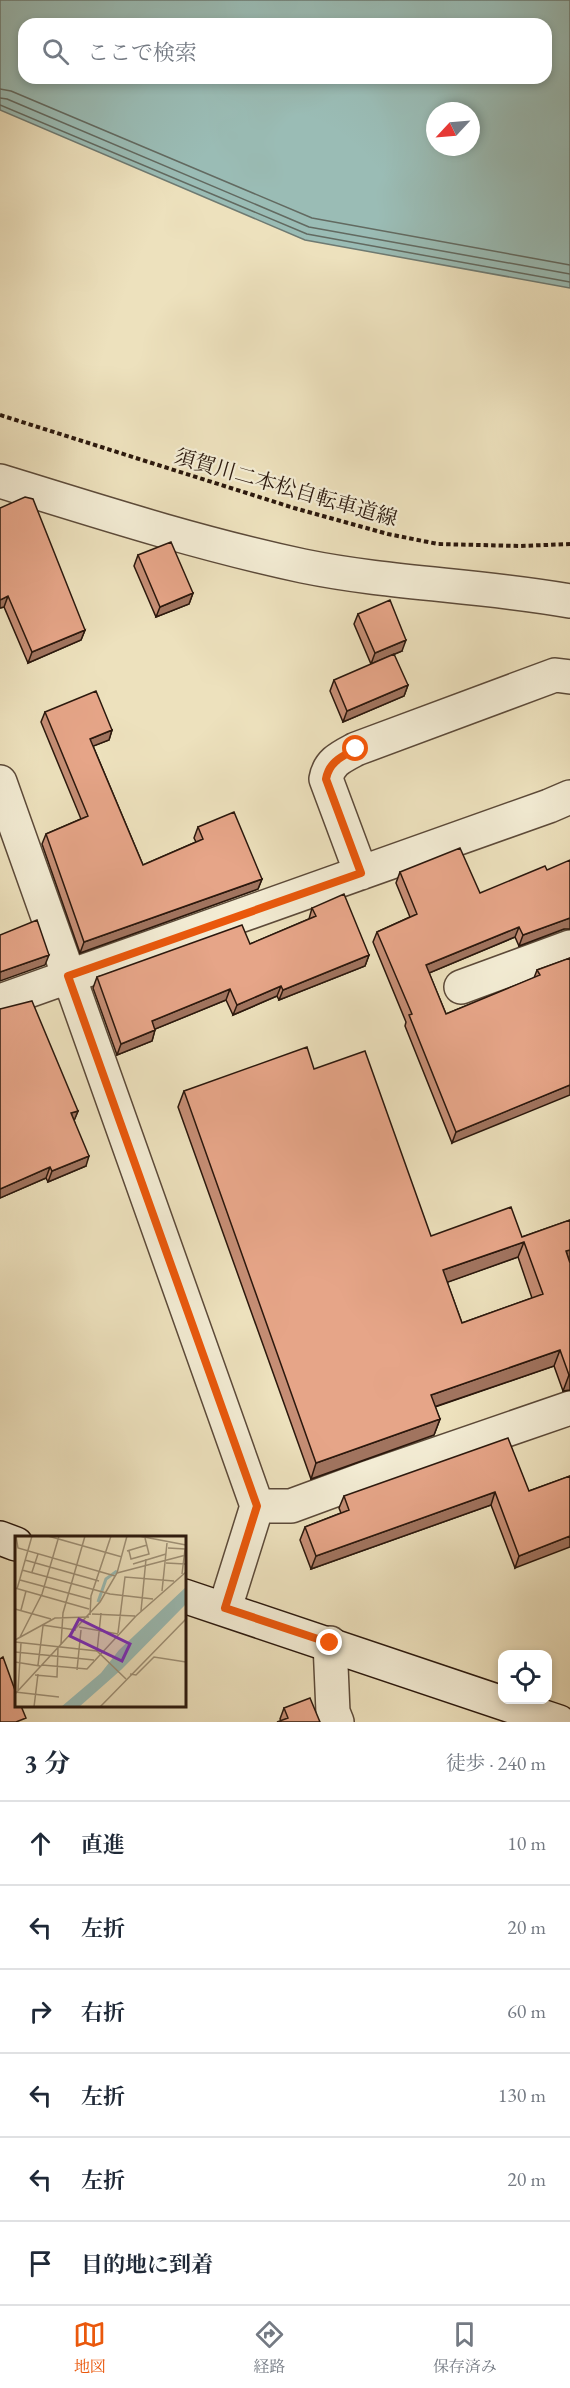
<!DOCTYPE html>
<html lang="ja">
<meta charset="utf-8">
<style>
:root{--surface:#fff;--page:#f2f2f3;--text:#1f2937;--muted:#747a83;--line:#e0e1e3;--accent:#ea580c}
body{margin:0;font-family:"EB Garamond","Noto Serif JP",serif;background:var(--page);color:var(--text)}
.controls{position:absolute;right:18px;bottom:18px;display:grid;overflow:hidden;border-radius:12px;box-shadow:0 3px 9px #0003}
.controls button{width:54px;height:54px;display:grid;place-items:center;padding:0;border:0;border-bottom:2px solid var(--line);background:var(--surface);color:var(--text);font:30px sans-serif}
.compass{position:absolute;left:426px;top:102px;width:54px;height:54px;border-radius:50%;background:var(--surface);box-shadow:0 3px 9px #0003;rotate:244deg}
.stop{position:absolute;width:18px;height:18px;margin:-14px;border:4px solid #ea580c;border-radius:50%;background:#fff}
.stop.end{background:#ea580c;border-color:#fff;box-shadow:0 2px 6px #0008}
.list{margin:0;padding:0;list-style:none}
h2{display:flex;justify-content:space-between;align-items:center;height:78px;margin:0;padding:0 24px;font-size:26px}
h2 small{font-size:20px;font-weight:400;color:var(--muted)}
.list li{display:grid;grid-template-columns:39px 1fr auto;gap:18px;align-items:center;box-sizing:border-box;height:84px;padding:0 24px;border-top:2px solid var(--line)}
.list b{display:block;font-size:22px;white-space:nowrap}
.list em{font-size:20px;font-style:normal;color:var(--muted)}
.icon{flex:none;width:33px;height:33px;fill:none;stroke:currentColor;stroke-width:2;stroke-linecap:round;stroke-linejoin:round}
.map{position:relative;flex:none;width:570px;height:1722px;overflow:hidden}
.search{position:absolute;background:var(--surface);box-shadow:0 3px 9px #0003;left:18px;right:18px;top:18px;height:66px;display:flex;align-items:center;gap:15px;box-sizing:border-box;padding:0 21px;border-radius:18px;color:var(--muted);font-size:22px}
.sheet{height:582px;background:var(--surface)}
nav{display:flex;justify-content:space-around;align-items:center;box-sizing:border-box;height:84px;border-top:2px solid var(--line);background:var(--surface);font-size:16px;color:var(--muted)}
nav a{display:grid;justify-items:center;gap:3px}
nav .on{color:var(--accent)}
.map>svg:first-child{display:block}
.water{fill:#9abcb5;stroke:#6e7a72;stroke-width:1.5;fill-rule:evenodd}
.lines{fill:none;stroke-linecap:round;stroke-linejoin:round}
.shore{stroke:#626a61;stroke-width:1.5}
.street-casing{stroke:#5c4a39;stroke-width:36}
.secondary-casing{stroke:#2b180d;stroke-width:36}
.path{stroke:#2b180d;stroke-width:4;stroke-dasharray:4.5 3;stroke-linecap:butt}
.street{stroke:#f3ecd4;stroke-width:33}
.secondary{stroke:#f3ecd4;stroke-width:33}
.wall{fill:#c68e75;stroke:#2b180d;stroke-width:1.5;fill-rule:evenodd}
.shaded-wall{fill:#a1745f;stroke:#2b180d;stroke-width:1.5}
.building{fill:#e6a588;stroke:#2b180d;stroke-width:1.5;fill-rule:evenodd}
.route{stroke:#ea580c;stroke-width:8}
.labels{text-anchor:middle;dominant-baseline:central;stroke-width:4.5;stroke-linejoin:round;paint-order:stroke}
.street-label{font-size:21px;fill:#2b180d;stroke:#f3ecd4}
.inset-river{fill:none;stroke:#9abcb5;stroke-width:3}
.inset-road{fill:none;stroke:#9f9177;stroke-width:1.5}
.view{fill:#7b2cbf;fill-opacity:0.15;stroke:#7b2cbf;stroke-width:3}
.inset-edge{fill:none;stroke:#2b180d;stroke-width:3}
</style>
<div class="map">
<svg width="570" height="1722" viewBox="0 0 570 1722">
<rect width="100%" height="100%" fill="#ede1bd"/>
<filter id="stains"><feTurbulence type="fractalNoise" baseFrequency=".00333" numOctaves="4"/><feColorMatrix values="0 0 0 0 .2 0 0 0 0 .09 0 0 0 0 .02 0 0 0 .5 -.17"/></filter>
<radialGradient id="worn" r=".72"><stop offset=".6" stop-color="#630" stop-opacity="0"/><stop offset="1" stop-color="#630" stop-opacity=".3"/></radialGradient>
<path class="water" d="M0,0H570V288L305,240L0,110ZM24,24H546V78H24ZM435,111H471V147H435Z"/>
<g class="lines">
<path class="shore" d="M0,89L11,91L312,218L570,265
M0,98L7,99L309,227L570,274
M0,105L307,234L570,282"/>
<g class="street-casing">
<path id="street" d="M0,481C100,512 200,544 303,566C391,584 482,585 570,601
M0,782L257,1506L225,1608
M361,873L326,779C329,762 341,757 356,749L555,675L570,677
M461,987L570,947
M0,1001L549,806L570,797
M257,1506H291L367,1478L570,1408
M330,1643L333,1712L337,1722"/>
</g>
<g class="secondary-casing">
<path id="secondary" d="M0,1538L16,1544
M184,1596L559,1722"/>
</g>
<path class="path" d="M0,415L294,508L388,534L438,544L520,546L570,544"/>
<use href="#street" class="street"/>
<use href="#secondary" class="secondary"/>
</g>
<path class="wall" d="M0,508L85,630L81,640L28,663L4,607L0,608Z
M138,555L193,593L189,604L156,617L134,566Z
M358,614L402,651L371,664L354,624Z
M334,680L408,685L404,696L343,722L330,691Z
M45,712L112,730L109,740L93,746L143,865L196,842L194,838L198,827L262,879L258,889L80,953L42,844L46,834L81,819L41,722Z
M400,872L480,893L564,929L519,946L515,937L429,973L446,1014L534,978L537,970L570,958L452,1143L405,1026L406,1022L373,942L377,932L410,917L396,883Z
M312,908L369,955L365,966L279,1000L277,996L233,1015L226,1000L155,1029L152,1041L117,1055L93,988L97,977L250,944L309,919Z
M0,1009L78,1111L74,1120L86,1166L48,1182L46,1178L0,1198Z
M314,1069L431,1236L522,1237L570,1220V1390L563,1391L554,1366L435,1407L440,1419L434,1435L311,1479L178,1107L184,1091ZM518,1257L532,1298L462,1323L447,1282Z
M570,1476L515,1568L491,1505L311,1569L300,1540L305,1527L341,1513L339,1508L344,1496L529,1491Z
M284,1708L320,1722L281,1721L280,1719Z"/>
<path class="shaded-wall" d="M193,593L189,604L156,617L160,607Z
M8,596L4,607L0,608V600Z
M85,630L81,640L28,663L32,652Z
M406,640L402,651L371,664L375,653Z
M408,685L404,696L343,722L347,711Z
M112,730L109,740L86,749L90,739Z
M262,879L258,889L80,953L84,942Z
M570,918V929H564L519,946L523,935Z
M519,927L515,937L422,976L426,965Z
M49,955L45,965L0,981V972Z
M369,955L365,966L279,1000L283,990Z
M281,986L277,996L233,1015L237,1005Z
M230,989L226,1000L148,1032L152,1021Z
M155,1030L152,1041L117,1055L121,1044Z
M570,1085V1095L452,1143L456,1132Z
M78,1111L74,1121L71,1113Z
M89,1156L86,1166L48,1182L52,1171Z
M50,1167L46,1178L0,1198V1189Z
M524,1242L518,1257L437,1286L443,1270Z
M570,1250V1264L566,1251Z
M560,1350L554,1366L425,1410L431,1395Z
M569,1375H570V1390L563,1391Z
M440,1419L434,1435L311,1479L316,1463Z
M495,1492L491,1505L311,1569L316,1556Z
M570,1536V1547L515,1568L519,1556Z"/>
<path class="building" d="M25,497L33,499L85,630L32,652L8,596L0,600V508Z
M171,542L193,593L160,607L138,555Z
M390,600L406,640L375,653L358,614Z
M394,654L408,685L347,711L334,680Z
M96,691L112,730L90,739L143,865L203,839L198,827L234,812L262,879L84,942L46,834L88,816L45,712Z
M460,848L480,893L545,866L547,870L570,860V918L523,935L519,927L426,965L446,1014L540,975L537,970L570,958V1085L456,1132L409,1015L412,1014L377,932L417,914L400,872Z
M344,894L369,955L283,990L281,986L237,1005L230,989L152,1021L155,1030L121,1044L97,977L242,925L250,944L316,916L312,908Z
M37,920L49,955L0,972V935Z
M32,1001L78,1111L71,1113L89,1156L52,1171L50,1167L0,1189V1009Z
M307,1047L314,1069L365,1051L431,1236L511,1207L522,1237L570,1220V1250L566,1251L570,1263V1375H569L560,1350L431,1395L440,1419L316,1463L184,1091ZM524,1242L543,1294L462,1323L443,1270Z
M508,1438L529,1491L570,1476V1536L519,1556L495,1492L316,1556L305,1527L349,1510L344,1496Z
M3,1657L16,1693V1706H21L26,1718L16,1722H0V1659Z
M310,1698L320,1722H277L288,1718L284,1708Z"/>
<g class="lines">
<path class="route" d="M330,1643L225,1608L257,1506L68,976L361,873L326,779C329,762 341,757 356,749"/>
</g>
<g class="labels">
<g class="street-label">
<text transform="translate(286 487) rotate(16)">須賀川二本松自転車道線</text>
</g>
</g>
<g transform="translate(15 1536)">
<rect width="171" height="171" fill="#ede1bd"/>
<path d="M171,51V68L107,133L64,171H46L86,137L104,114Z" fill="#9abcb5"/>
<path class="inset-river" d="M83,66L91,43L102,35"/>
<path class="inset-road" d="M1,0L3,12L100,40M33,0L107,21M124,0L171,9M153,12L170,13L167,38M112,15L132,9M114,15L116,23L134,18L130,2M10,24L84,45M151,27L170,28M118,28L151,18M7,34L95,58L138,63M17,36L23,18M102,37L171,19M5,44L75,63M0,52L74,73M2,53L17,0M147,55L152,7M0,73L36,83M6,74L11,55M126,75L131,23M77,78L120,80M75,79L76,60L96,0M27,89L61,94M64,91L103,98M103,97L110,41L159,45M5,101L27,58L44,0M0,104L40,82L74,81M0,106L82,115L111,143M46,108L48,77L70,0M0,116L79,124M82,116L86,77M0,126L25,130M23,129L28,90M27,129L72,133L121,80L171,36M62,134L66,94M115,138L121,139L139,121L171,126M20,139L42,141L43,112M3,154L6,107M0,156L44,161M0,158L85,66L102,37L112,0M19,171L23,138M85,171L171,83"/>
<path class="view" d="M64,83L115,108L107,125L55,100Z"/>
<rect width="171" height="171" class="inset-edge"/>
</g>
<rect width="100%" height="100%" filter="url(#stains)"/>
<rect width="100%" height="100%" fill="url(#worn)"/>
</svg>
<div class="controls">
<button><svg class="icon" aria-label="locate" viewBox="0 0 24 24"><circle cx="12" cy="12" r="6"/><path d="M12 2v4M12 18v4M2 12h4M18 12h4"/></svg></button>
</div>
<svg class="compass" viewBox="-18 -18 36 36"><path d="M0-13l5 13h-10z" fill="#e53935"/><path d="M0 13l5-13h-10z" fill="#747a83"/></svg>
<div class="stop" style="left:356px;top:749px"></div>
<div class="stop end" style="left:330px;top:1643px"></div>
<div class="search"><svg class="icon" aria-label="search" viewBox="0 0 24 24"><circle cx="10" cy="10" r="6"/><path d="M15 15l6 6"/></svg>ここで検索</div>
</div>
<section class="sheet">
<h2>3 分<small>徒歩 · 240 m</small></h2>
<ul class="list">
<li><svg class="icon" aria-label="ahead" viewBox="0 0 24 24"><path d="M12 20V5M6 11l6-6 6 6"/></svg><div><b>直進</b></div><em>10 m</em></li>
<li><svg class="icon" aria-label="left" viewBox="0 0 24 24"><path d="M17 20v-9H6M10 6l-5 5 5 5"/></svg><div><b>左折</b></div><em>20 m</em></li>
<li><svg class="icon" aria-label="right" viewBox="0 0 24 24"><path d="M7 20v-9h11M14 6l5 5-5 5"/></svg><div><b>右折</b></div><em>60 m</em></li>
<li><svg class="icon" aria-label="left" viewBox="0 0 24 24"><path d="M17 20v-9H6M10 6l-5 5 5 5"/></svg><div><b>左折</b></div><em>130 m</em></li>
<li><svg class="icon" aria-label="left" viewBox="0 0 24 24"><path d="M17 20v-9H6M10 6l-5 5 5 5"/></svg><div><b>左折</b></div><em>20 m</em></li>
<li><svg class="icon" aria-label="arrive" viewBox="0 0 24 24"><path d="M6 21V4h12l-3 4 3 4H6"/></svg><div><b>目的地に到着</b></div></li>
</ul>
</section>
<nav>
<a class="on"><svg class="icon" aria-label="map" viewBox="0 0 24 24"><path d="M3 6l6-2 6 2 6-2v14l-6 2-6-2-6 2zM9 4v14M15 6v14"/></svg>地図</a>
<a><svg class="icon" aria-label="directions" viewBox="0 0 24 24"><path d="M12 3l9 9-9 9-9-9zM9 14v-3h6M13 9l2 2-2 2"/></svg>経路</a>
<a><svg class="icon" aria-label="saved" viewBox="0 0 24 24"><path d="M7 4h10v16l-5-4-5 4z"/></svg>保存済み</a>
</nav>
